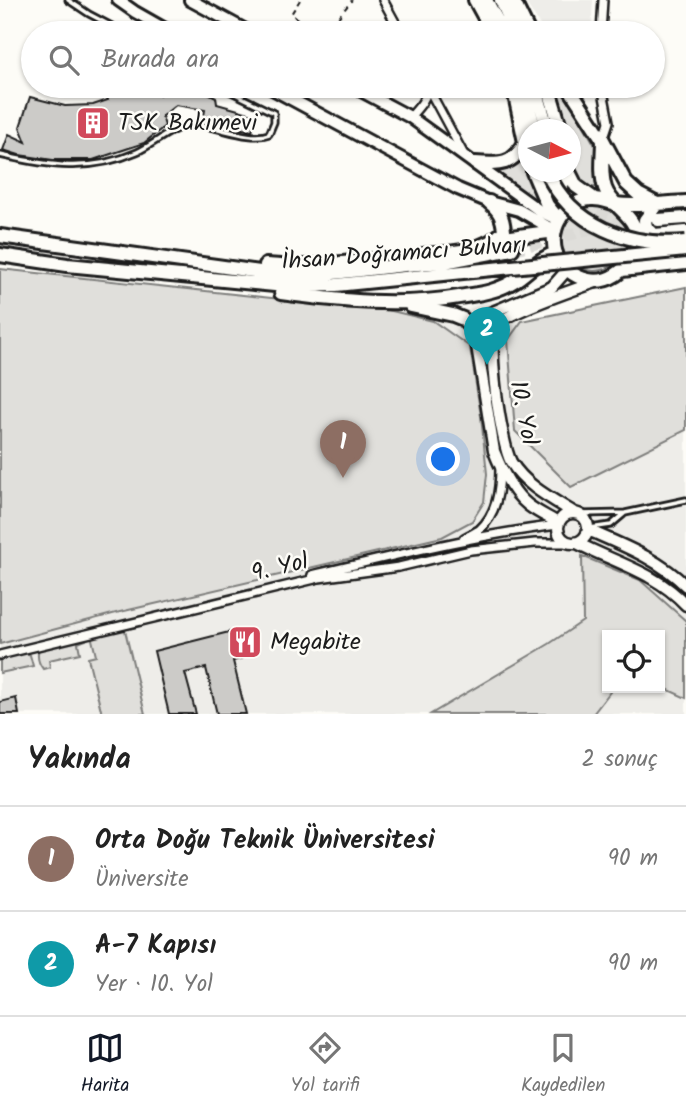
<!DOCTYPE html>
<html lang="tr">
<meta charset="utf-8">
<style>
:root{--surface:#fff;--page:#f6f6f6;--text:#222;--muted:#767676;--line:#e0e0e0;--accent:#111827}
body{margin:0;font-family:Kalam,sans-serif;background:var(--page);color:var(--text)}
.controls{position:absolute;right:21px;bottom:21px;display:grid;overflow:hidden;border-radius:0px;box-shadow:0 2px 5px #0004}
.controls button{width:63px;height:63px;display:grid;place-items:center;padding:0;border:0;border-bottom:2px solid var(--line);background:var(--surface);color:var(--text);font:35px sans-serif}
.compass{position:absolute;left:518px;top:119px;width:63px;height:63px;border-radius:50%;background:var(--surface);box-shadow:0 2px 5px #0004;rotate:96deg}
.you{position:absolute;left:444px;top:460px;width:24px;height:24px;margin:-18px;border:5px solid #fff;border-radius:50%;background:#1a73e8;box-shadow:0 0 0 10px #1a73e833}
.badge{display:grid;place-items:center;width:46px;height:46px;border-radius:50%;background:var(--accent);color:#fff;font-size:23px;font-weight:700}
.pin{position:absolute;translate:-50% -58px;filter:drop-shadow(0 2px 4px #0008)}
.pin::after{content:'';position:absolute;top:37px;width:24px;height:21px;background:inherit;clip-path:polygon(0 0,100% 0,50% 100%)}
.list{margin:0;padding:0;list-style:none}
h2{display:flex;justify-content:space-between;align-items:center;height:91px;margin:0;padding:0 28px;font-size:30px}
h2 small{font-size:23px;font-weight:400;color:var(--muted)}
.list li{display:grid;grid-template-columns:46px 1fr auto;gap:21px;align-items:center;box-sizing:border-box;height:105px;padding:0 28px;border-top:2px solid var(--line)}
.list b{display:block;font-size:26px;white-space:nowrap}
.list p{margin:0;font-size:23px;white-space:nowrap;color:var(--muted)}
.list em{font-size:23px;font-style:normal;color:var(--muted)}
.icon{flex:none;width:38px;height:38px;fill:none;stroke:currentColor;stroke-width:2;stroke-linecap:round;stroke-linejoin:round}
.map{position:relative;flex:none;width:686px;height:714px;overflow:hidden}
.search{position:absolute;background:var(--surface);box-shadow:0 2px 5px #0004;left:21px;right:21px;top:21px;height:77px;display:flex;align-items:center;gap:18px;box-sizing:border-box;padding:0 24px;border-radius:38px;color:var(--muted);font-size:26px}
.sheet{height:301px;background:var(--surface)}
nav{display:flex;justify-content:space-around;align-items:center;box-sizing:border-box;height:98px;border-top:2px solid var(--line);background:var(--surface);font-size:19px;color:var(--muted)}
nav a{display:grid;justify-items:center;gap:4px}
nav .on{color:var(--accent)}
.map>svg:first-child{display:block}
.built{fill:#eeede9;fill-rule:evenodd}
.green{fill:#e0dfdb;stroke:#7e7e7c;stroke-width:2}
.building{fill:#cccbc8;stroke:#1c1c1c;stroke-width:2}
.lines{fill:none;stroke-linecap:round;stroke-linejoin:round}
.primary-tunnel{stroke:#dbdad6;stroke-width:12;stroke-dasharray:12 6;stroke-linecap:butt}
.service-casing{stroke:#1c1c1c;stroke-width:9}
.minor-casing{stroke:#1c1c1c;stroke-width:12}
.tertiary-casing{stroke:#1c1c1c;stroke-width:15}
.secondary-casing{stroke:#1c1c1c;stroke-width:16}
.primary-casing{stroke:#1c1c1c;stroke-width:18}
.path{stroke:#1c1c1c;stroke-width:2;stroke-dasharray:5 5;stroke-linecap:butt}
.service{stroke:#fdfcf7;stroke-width:3.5}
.minor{stroke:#fdfcf7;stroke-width:7}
.tertiary{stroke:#fdfcf7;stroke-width:10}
.secondary{stroke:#fdfcf7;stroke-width:10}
.primary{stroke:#fdfcf7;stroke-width:12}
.primary-bridge-casing{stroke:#1c1c1c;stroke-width:18;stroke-linecap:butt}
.primary-bridge{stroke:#fdfcf7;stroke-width:12}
.labels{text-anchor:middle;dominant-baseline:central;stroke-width:5;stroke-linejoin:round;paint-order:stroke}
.poi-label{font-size:24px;fill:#1c1c1c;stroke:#fdfcf7;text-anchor:start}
.street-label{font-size:24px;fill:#1c1c1c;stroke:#fdfcf7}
</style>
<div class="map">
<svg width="686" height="714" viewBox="0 0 686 714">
<rect width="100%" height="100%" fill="#fdfcf7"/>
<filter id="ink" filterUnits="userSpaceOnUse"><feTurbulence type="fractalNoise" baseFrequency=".0143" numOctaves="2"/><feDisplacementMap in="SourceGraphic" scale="14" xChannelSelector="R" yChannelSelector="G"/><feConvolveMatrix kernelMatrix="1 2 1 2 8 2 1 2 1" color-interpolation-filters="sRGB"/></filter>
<g filter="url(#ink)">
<path class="built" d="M524,0H593L591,33H545Z
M0,269L392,311L434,321H522L686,287V714H0ZM607,635H660V688H607Z"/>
<path class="green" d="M555,86H561L596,147L598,152L596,187C570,190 571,147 570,130L568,129Z
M521,159L540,204L494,170C505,169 513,167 521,159Z
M560 237a34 34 0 1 1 68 0a34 34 0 1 1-68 0Z
M0,269L392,311L433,321L470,347L481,416L487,474L484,502L472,521L442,537L120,612L0,644Z
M686,287V430L571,487L515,431L508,340L522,321Z
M582,556L640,580L686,621V698L660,686V635H607V688H613L593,714H431L549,644L583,621Z
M124,626L145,714H102L88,658L96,656L91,635Z
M85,636L86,640L78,643L80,653L49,660L50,667L43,669C38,663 37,655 39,648Z
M25,652L30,655L33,666L0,673V657Z"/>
<path class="building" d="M102,86H124L128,91L133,86H153L159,95L168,86H195L216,97L217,104L256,115L252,131L203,121L205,110L176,105L162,116L165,126L144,143L93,160H53L19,155L3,150L9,134L26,142L20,127L30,97L65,106L93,105L108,100Z
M237,630L243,658L233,661L246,714H217L206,668L185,673L196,714H169L154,651Z
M16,698L19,714H0V702Z"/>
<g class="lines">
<path class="primary-tunnel" d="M561,172C574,198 596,211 621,223
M512,249C555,240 595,225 640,222"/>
<g class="service-casing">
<path id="service" d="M68,0L89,14L125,33
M0,155C49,166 89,173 137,152C151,146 171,129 184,126C208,120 246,143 269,134L274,122V113L219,86
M581,514L625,513L686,500
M590,528L611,525L624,514"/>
</g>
<g class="minor-casing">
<path id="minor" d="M383,0L401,33
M601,33L603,0
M427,86L463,153
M602,86L609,122L603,140
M410,117C418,108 425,101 428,89
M464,538C468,536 474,533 479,530C497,514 500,490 500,467
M312,575C393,556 475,535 558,525
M0,655L319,578L399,567L471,550L535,543H571"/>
</g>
<g class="tertiary-casing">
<path id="tertiary" d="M573,512C550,498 525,485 511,462C501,444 486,342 496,326C505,312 580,288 598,281
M558 528a15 15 0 1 1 30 0a15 15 0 1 1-30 0Z
M558,523C548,517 537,512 528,505C513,493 501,469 494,451L475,333L482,319L488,314L552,287L567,270
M588,530C622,545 659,559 686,586
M577,543C614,562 657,573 686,605"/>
</g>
<g class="secondary-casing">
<path id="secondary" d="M118,0L135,12L172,33
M190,0L251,33
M267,86L458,189L489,202L519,210L555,231
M352,86L410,117L540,211L556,219"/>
</g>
<g class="primary-casing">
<path id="primary" d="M475,0L493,33
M486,0L504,33
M501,0L516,33
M513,0L529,33
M513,86L528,156
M523,86L535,130
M535,86L547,127
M548,86L561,130
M568,86L603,140L626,183L638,194L657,204L645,220C645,228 648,231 655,235
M603,140C603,155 600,173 605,188C613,212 646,216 634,252C627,271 608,284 588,280C574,277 561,267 556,254C548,229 564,201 591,199C601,198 607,202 617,204C622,205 628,205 633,205C650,205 668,203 686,202
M475,163C500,165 513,166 526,141
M533,172L547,205L559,220
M569,172L576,186L593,198
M546,188H552L561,186L569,173
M658,220L686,218
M0,236L282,275H315L405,265L444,262L512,249
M650,237L655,235L686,232
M496,239L555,231
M0,255L67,265L285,286L336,285L512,267
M423,255C450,253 485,252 504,231C503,218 500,211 489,202
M266,265L296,267L377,260
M622,270L686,263
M281,293C340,301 400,307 459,297C470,295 481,294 491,291C501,288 512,283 520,277C532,268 542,257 556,253
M411,306L453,315L463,319L475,333"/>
</g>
<path class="path" d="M300,0L291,14L316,33
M326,33L352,0"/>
<use href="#service" class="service"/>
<use href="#minor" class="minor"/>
<use href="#tertiary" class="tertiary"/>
<use href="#secondary" class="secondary"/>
<use href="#primary" class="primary"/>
<g class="primary-bridge-casing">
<path id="primary-bridge" d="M547,172C571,226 629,247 686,242
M512,267L686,250"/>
</g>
<use href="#primary-bridge" class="primary-bridge"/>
</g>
</g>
<defs>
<g id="building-square" transform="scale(1.75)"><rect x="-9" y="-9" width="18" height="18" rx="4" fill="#d1495b" stroke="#fdfcf7"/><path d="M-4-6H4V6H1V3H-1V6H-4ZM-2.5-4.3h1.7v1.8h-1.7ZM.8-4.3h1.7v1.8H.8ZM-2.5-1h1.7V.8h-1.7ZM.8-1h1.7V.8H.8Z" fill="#fff"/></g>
<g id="restaurant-square" transform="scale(1.75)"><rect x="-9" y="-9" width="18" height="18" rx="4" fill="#d1495b" stroke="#fdfcf7"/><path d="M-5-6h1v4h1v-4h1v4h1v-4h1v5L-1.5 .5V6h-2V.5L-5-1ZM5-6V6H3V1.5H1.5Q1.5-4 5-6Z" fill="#fff"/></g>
</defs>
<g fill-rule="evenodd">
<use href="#building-square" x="93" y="123"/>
<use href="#restaurant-square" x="245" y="642"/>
</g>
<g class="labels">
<g class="poi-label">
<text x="118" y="123">TSK Bakımevi</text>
<text x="270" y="642">Megabite</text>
</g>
<g class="street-label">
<text transform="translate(404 254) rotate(-4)">İhsan Doğramacı Bulvarı</text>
<text transform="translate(523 413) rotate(79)">10. Yol</text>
<text transform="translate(280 568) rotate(-13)">9. Yol</text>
</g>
</g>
</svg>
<div class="controls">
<button><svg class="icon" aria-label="locate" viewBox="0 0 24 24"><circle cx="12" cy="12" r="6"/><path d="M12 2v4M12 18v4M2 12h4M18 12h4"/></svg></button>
</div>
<svg class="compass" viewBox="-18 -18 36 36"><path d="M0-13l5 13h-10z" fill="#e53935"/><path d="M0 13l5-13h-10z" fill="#767676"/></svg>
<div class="you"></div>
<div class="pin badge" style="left:343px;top:478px;background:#8d6e63">1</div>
<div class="pin badge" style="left:487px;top:365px;background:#0f9aa8">2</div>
<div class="search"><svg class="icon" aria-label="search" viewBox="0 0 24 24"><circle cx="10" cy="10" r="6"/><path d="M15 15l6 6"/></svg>Burada ara</div>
</div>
<section class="sheet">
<h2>Yakında<small>2 sonuç</small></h2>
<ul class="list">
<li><span class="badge" style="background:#8d6e63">1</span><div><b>Orta Doğu Teknik Üniversitesi</b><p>Üniversite</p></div><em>90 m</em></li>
<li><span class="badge" style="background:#0f9aa8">2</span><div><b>A-7 Kapısı</b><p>Yer · 10. Yol</p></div><em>90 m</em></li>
</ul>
</section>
<nav>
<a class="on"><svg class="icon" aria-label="map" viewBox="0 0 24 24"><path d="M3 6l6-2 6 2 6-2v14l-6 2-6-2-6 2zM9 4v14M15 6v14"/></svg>Harita</a>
<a><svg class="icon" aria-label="directions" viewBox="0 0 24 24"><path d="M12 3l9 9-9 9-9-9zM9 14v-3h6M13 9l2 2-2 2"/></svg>Yol tarifi</a>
<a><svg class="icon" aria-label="saved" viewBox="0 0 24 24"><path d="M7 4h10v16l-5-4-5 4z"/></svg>Kaydedilen</a>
</nav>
